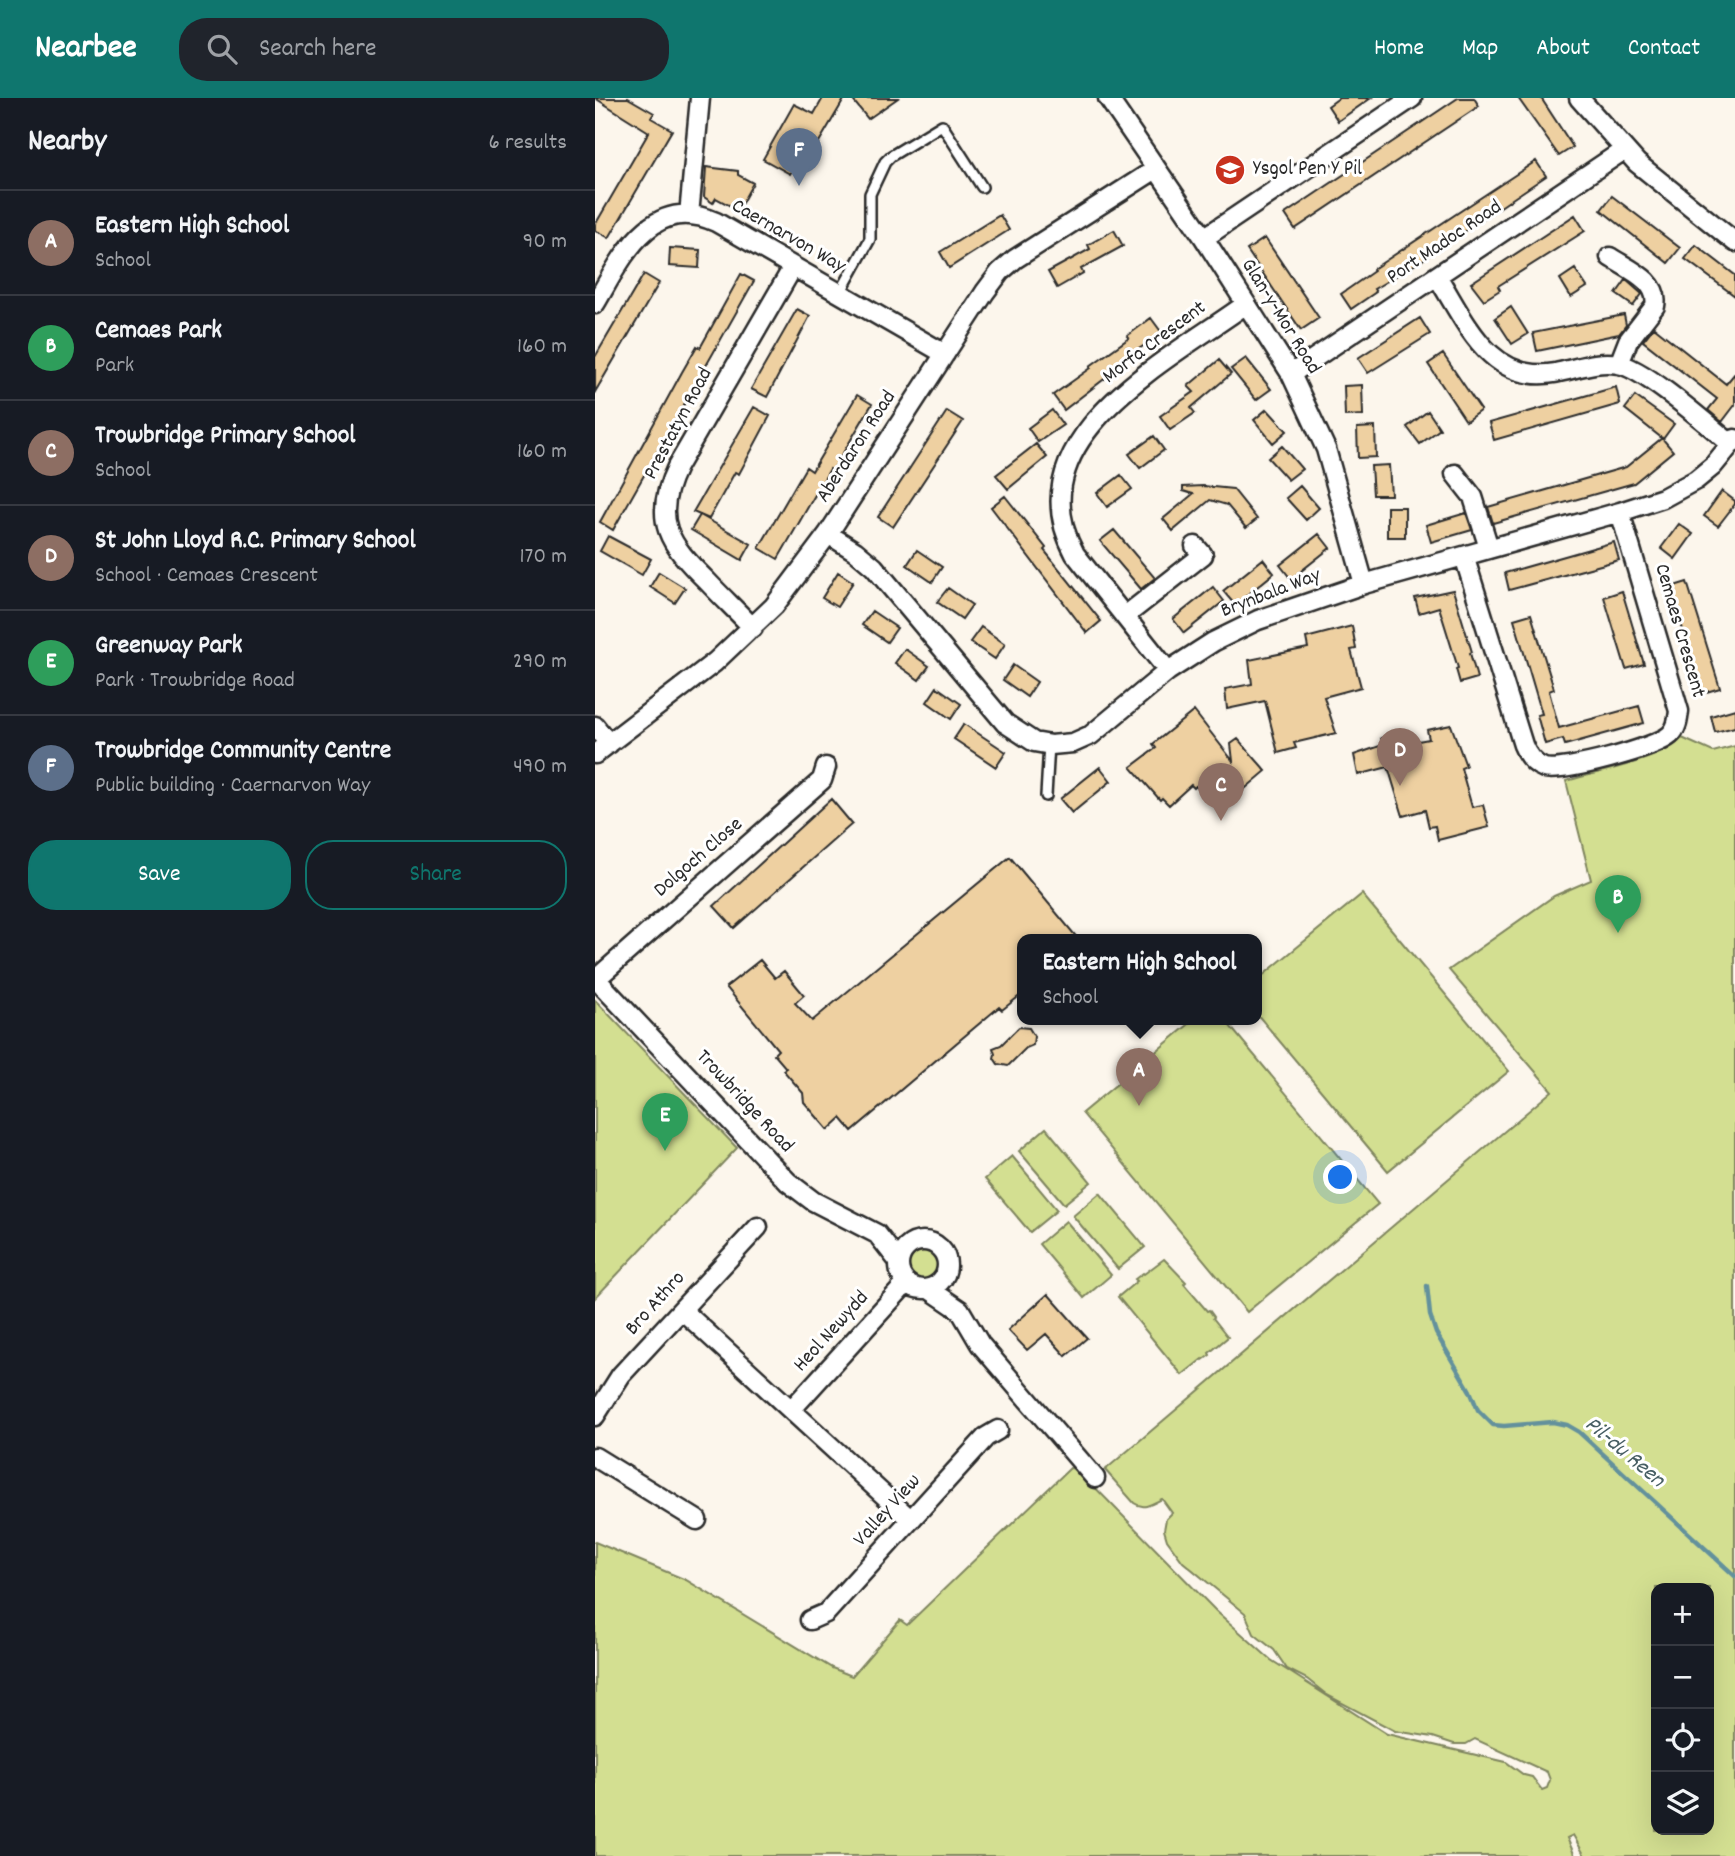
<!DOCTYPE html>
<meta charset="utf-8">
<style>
:root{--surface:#171b24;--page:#20242c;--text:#f1f3f6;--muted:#9ea1a6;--line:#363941;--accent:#0f766e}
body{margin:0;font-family:Dekko,sans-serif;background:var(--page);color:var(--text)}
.controls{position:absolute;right:21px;bottom:21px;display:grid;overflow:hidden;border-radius:14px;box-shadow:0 7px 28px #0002}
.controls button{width:63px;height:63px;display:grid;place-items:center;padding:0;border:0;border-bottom:2px solid var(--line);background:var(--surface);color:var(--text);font:35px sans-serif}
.you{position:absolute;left:746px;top:1080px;width:24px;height:24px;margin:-18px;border:5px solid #fff;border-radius:50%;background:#1a73e8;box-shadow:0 0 0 10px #1a73e833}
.badge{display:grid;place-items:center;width:46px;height:46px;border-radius:50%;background:var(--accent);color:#fff;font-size:23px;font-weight:700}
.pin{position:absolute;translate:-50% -58px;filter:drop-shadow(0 2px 4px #0008)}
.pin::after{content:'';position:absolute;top:37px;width:24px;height:21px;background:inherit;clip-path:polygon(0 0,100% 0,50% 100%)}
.popup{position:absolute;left:422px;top:836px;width:245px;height:91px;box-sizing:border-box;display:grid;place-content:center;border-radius:14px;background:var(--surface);filter:drop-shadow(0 2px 5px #0005);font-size:23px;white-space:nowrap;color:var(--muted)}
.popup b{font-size:26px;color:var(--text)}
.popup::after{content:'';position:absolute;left:50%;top:100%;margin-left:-14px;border:14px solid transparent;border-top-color:var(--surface)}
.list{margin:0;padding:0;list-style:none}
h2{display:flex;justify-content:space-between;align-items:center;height:91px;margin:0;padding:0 28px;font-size:30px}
h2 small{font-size:23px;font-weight:400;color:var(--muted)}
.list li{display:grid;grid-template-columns:46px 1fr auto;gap:21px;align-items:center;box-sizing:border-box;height:105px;padding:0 28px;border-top:2px solid var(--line)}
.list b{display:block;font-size:26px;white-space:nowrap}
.list p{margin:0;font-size:23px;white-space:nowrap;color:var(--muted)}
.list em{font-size:23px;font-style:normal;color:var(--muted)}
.actions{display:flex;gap:14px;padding:21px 28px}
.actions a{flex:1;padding:16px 0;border:2px solid var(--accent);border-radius:28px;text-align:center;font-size:24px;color:var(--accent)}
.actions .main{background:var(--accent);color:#fff}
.icon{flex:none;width:38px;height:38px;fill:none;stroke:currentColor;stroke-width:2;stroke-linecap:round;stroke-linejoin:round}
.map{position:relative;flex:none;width:1140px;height:1758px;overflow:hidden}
header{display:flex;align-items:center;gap:42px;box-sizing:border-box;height:98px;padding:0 35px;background:var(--accent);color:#fff}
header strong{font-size:33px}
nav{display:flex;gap:38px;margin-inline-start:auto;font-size:24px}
.search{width:490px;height:63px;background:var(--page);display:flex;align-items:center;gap:18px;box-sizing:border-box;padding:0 24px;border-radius:28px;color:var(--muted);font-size:26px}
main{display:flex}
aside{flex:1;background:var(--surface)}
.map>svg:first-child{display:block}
.green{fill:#d3df91;stroke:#7f855e;stroke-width:2;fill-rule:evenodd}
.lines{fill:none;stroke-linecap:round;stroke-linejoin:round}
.stream{stroke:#63919c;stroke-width:4.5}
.building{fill:#eed0a1;stroke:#2b2b2b;stroke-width:2}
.lane-casing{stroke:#2b2b2b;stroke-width:14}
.street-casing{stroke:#2b2b2b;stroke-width:23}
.lane{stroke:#fff;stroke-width:9}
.street{stroke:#fff;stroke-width:18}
.labels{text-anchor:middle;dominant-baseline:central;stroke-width:6;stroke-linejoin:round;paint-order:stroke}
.poi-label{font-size:21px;fill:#2b2b2b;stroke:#fff;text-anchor:start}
.street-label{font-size:21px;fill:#2b2b2b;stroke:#fff}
.water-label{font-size:23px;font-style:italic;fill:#475e63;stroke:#fff}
</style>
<header>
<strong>Nearbee</strong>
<div class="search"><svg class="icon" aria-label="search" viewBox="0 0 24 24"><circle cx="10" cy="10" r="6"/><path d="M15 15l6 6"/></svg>Search here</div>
<nav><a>Home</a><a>Map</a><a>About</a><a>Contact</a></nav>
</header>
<main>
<aside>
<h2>Nearby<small>6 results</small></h2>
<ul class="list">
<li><span class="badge" style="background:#8d6e63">A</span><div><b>Eastern High School</b><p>School</p></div><em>90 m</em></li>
<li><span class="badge" style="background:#2e9e5b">B</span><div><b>Cemaes Park</b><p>Park</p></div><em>160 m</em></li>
<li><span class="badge" style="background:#8d6e63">C</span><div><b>Trowbridge Primary School</b><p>School</p></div><em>160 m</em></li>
<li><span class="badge" style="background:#8d6e63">D</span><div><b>St John Lloyd R.C. Primary School</b><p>School · Cemaes Crescent</p></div><em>170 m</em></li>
<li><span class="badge" style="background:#2e9e5b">E</span><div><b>Greenway Park</b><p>Park · Trowbridge Road</p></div><em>290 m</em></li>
<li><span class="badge" style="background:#5c6f8a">F</span><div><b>Trowbridge Community Centre</b><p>Public building · Caernarvon Way</p></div><em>490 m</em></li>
</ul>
<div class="actions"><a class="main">Save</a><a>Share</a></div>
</aside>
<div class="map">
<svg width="1140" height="1758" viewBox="0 0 1140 1758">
<rect width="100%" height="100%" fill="#fcf6ec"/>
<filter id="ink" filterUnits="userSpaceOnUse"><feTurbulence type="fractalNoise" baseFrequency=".0143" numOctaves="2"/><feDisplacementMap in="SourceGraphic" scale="14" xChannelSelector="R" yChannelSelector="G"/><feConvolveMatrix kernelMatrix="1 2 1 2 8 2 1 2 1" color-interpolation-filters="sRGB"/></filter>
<g filter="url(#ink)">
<path class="green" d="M1087,640L1118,654L1140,648V1758H990L978,1737L972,1740L980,1758H0V1444L91,1482L237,1570L257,1578L305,1522L312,1527L475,1370L482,1371L621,1513L676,1562L792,1636L911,1664L929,1677L937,1679L947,1692L952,1690L955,1682L952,1674L880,1641L871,1646H859L838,1639L800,1633L732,1597L712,1581L692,1571L679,1552L659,1536L650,1515L588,1464L572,1442L569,1432L571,1421L577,1415L567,1401C557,1406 549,1412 539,1405L510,1372L957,993L854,872L959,798L996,782L971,683C1001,674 1068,662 1087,640ZM1061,1490H1114V1732H1061Z
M767,796L914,973L793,1073L661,915V883Z
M0,902L142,1050L0,1200Z
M599,922H630L783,1106L652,1214L487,1015Z
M451,1030L496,1084L469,1106L424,1053Z
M417,1058L462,1112L435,1134L390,1081Z
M505,1095L550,1149L523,1171L478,1118Z
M471,1123L516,1177L489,1200L444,1146Z
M314 1168a15 15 0 1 1 30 0a15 15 0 1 1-30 0Z
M569,1161L591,1184L589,1186L612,1213L614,1212L619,1219L618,1220L633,1239L614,1255L615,1257L608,1262L607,1261L587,1277L523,1199L542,1183L540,1181L548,1175L549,1176Z"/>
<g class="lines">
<path class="stream" d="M832,1188L835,1217L841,1235L875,1293L883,1312L898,1327L909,1328L958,1324L972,1327L984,1334L1140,1478"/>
</g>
<path class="building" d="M0,0H33L59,15L56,20L77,32L14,140L0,132V127L54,34Z
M228,0H250L214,61L206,56L195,76L168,61L199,6L219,16Z
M256,0H303L273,21Z
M744,0H776L743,23L733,8Z
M863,0H879L884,8L700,131L690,116Z
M923,0H946L978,49L964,58Z
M941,63L951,78L826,163L779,191L781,194L756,211L746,196L779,173L778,171Z
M111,69L143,73V77L158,85L143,112L121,100L118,105L109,99Z
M1017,98L1085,150L1073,165L1006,112Z
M405,117L414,132L354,170L345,154Z
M980,117L990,133L903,188L905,192L889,202L876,185Z
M519,132L528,148L486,171L488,175L462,190L453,174L495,151L493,147Z
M670,140L724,220L706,232L652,152Z
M1101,147L1140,177V198L1090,161Z
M75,150L105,152L104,170L74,168Z
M980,171L992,189L976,199L965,181Z
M49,176L64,185L0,294V259Z
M146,176L159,183L18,432L5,424L87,274L102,248L105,250Z
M1031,182L1047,196L1038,208L1021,196Z
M916,209L933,236L917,246L900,220Z
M202,211L215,218L172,299L156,291Z
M1029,217L1031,227L1024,236L942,253L938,235Z
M556,220L567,235L528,262L530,265L469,312L458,297L496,270L495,268L534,240L532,238Z
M825,220L835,236L773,275L763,260Z
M1059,229L1131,286L1140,275V307L1127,324L1113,312L1122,301L1048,243Z
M848,256L886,312L871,323L833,266Z
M651,260L676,291L661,302L636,271Z
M624,262L636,276L596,310L600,315L575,332L565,318L599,294L593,288Z
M767,287L768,317L750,318L749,288Z
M1021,289L1025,306L899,342L894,325Z
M262,297L277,306L238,372L235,371L183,461L164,450L211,369L217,373Z
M1040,298L1079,326L1068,341L1030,311Z
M159,309L175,318L144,376L140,374L114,421L105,417L156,446L147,462L96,432L105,417L98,414Z
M672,311L692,333L678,345L659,322Z
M457,312L468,327L443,344L433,330Z
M352,313L368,323L298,429L283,419Z
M833,313L845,331L825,346L812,329Z
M780,329L781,359L763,360L762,330Z
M559,338L569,352L545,370L534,356Z
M1067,340L1078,353L1039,385L898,425L893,409L1031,369Z
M441,346L452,359L413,391L401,377Z
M687,348L707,371L693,382L673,360Z
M794,367L796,397H778L776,368Z
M526,377L537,391L512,409L502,395Z
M608,388L638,391L662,421L651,430L632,407L615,402L578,433L568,421L598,396L588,393V389Z
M705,388L724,410L711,422L691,400Z
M1127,393L1140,403V406L1123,428L1109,418Z
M410,398L451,450L449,452L506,523L492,535L396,409Z
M792,409H810V439H792Z
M871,415L877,432L836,444L831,427Z
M1084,426L1098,436L1080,461L1066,450Z
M519,432L560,480L546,491L505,443Z
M724,436L735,450L696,481L685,467Z
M13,438L56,461L47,477L5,453Z
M1019,444L1024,462L914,492L910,475Z
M322,452L347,469L337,484L312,467Z
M668,461L679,475L640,507L628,493Z
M64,474L90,490L80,505L55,489Z
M243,474L258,484L242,509L227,500Z
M1092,484L1125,590L1108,595L1076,494V489Z
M618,489L629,503L589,535L578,521Z
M353,490L377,507L367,521L342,504Z
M858,492L877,554L875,555L882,580L865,585L861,571L863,570L844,509L824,515L820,500Z
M1027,493L1049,566L1031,571L1009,499Z
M277,513L302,530L292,544L267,527Z
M936,516L959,591L954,593L964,630L1044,608L1049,625L970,647L968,641L950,646L942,617L947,616L919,521Z
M757,528L761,551L756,552L766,589L729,599L741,635L699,645L701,650L683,655L670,603L632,611L630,591L657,586L654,562L713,550L711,540Z
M386,529L410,546L400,561L375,544Z
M310,551L334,568L324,582L300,565Z
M418,567L442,584L432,599L408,582Z
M342,589L366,606L356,621L332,604Z
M1140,611V629L1120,634L1116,618Z
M599,613L638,663L636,646L643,641L671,673L625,712L601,688L599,690L596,687L574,707L567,700L565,702L536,669L561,650L558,646Z
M369,626L411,654L401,669L359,641Z
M856,627L871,668L866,670L877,709L888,707L894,729L843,742L840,728L834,729L830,712L808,718L793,669L763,677L759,657L788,647L786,640L799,637L801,643L811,640L812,645L834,641L832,632Z
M505,669L516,683L477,715L465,701Z
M236,701L257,726L139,830L119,808Z
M415,759L484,842H427V896L407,912L404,909L257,1033L246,1020L233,1032L209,1004L208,995L188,972L191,970L179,956L183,952L131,889L165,862L180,880L189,873L209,897L200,905L217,923Z
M424,929L434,930L439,938L438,947L431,950L413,968L403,966L399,960L400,956L398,950L406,947Z
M453,1196L492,1240L471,1258L451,1236L432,1252L413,1232Z"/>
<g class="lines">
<g class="lane-casing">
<path id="lane" d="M245,195L275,141V96L290,64L296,58L347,27L387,89
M451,698L454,646"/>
</g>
<g class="street-casing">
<path id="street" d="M513,0L609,140L696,276L731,351L769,486
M984,0L1042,65L1140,144
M94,117L105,0
M609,140L817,0
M1015,159C1033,171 1065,183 1060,208L1033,243L1024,266
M842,178C871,224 895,286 960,275C981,271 1002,262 1023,266C1049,270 1113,327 1136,346
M0,206C27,160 55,95 121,124L350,256
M696,276L1029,52
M860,376L878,399L894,450
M233,436L260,453L279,469L410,625L439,644L456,647L478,645L496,637L573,573L618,544L663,522L769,486L1025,414L1068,400L1101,382L1118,368L1140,341
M869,458L928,647C932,657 938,666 949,670C967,675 1061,650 1075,637C1082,631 1083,622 1084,613L1025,414
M530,518L608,457L600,448
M158,530C143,514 127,499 112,483C74,446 56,422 82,369L198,169
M573,573L480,456C417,340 576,261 651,206
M0,628L14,646
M0,656L120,564L179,508L233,436L390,194L405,174L420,161L561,71
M0,880L193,1084L218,1103L282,1136L304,1164
M1,881L227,682L231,669
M304 1167a24 24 0 1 1 48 0a24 24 0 1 1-48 0Z
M334,1191L365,1212L385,1246L500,1380
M87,1212L316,1422
M196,1312L306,1191L313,1187
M0,1318L26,1277L163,1129
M0,1359L102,1422
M215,1522L231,1515L391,1339L403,1332"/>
</g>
<use href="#lane" class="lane"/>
<use href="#street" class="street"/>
</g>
</g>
<defs>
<g id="school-disc" transform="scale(1.575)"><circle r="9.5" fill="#c8321e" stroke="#fff"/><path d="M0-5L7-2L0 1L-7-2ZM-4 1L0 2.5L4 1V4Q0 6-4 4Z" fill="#fff"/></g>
</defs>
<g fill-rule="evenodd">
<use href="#school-disc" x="635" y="72"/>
</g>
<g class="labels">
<g class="poi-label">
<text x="658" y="72">Ysgol Pen Y Pil</text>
</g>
<g class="street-label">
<text transform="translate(193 139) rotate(30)">Caernarvon Way</text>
<text transform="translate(850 145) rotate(-34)">Port Madoc Road</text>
<text transform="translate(685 219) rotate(58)">Glan-y-Mor Road</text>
<text transform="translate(560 245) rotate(-37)">Morfa Crescent</text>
<text transform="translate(84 326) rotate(-62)">Prestatyn Road</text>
<text transform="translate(262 349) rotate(-57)">Aberdaron Road</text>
<text transform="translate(676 496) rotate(-21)">Brynbala Way</text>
<text transform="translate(1084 533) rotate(74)">Cemaes Crescent</text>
<text transform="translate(104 760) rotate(-41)">Dolgoch Close</text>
<text transform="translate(149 1004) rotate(47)">Trowbridge Road</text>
<text transform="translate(61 1206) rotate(-48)">Bro Athro</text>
<text transform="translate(237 1234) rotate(-48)">Heol Newydd</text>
<text transform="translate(293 1413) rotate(-48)">Valley View</text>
</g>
<g class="water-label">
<text transform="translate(1029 1355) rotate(40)">Pil-du Reen</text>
</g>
</g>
</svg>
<div class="controls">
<button>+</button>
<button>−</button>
<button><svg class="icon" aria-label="locate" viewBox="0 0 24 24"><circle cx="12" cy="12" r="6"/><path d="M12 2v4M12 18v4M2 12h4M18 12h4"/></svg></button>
<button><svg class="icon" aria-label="layers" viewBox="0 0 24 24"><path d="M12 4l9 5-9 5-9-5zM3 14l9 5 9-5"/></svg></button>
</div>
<div class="you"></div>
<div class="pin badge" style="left:544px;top:1008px;background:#8d6e63">A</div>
<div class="popup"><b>Eastern High School</b>School</div>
<div class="pin badge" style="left:1023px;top:835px;background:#2e9e5b">B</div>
<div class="pin badge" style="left:626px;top:723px;background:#8d6e63">C</div>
<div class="pin badge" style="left:805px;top:688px;background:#8d6e63">D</div>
<div class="pin badge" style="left:70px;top:1053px;background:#2e9e5b">E</div>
<div class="pin badge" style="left:204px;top:88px;background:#5c6f8a">F</div>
</div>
</main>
